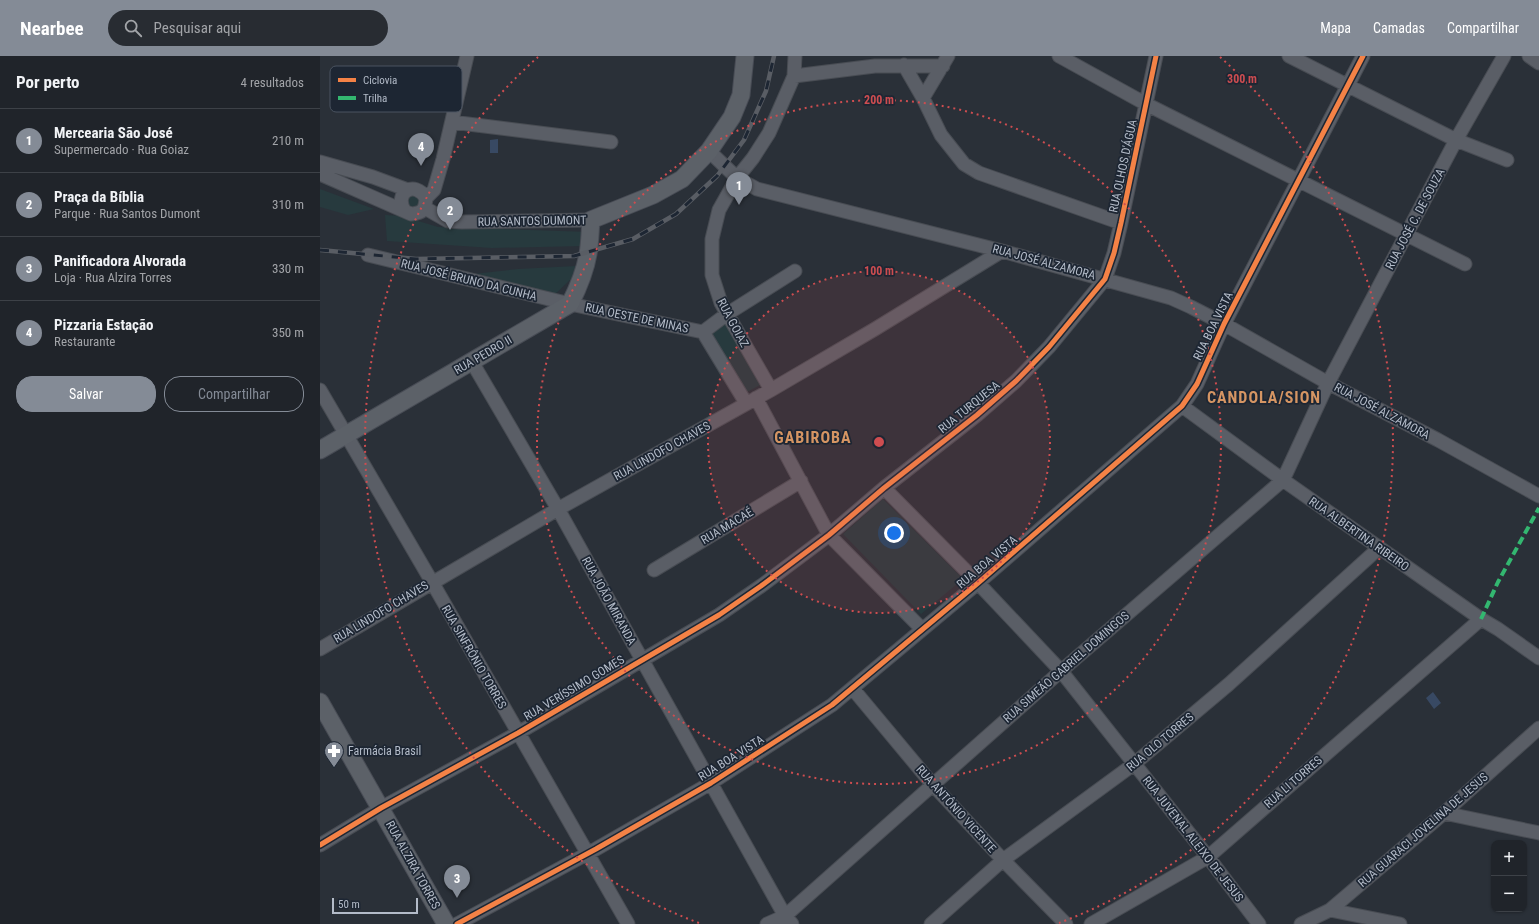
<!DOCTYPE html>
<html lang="pt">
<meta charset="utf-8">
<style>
:root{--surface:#20242a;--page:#282c32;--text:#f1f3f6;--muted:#a2a4a8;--line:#3d4147;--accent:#848b96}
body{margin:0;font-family:"Roboto Condensed",sans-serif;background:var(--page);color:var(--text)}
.controls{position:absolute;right:12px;bottom:12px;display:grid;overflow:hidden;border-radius:8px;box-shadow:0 1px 3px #0004}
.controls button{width:36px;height:36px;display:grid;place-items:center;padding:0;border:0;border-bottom:1px solid var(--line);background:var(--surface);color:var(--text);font:20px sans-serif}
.scale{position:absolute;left:12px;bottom:10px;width:86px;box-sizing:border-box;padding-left:4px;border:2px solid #b4bcc9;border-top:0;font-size:11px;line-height:14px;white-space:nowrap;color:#b4bcc9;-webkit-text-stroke:3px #1d2633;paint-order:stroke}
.you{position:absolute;left:574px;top:477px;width:14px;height:14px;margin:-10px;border:3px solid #fff;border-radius:50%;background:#1a73e8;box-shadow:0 0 0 6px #1a73e833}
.badge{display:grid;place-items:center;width:26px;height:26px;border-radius:50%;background:var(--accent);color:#fff;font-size:13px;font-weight:700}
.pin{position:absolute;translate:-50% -33px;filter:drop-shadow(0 1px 2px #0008)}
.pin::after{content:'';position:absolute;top:21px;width:14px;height:12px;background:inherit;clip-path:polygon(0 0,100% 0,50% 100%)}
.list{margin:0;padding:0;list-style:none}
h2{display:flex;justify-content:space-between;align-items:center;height:52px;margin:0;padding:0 16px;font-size:17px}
h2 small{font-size:13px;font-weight:400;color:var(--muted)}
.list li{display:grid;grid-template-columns:26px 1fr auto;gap:12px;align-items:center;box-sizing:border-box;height:64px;padding:0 16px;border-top:1px solid var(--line)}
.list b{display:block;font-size:15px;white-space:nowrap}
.list p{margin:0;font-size:13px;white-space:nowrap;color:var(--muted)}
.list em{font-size:13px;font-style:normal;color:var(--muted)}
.actions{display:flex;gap:8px;padding:12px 16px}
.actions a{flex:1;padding:9px 0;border:1px solid var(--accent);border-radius:16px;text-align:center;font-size:14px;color:var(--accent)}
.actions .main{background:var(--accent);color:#fff}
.icon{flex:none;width:22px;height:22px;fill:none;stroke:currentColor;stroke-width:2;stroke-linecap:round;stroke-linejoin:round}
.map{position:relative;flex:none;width:1219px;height:868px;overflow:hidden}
header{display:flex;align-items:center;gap:24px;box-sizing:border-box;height:56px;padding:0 20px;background:var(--accent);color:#fff}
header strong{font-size:19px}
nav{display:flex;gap:22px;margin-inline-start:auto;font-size:14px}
.search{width:280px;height:36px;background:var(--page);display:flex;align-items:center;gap:10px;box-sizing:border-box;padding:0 14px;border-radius:22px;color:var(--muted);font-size:15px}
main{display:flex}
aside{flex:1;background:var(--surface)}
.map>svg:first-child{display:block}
.green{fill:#273a3e}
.water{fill:#384963}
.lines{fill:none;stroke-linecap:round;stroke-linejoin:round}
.minor-casing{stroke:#484c53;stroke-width:15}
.major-casing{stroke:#484c55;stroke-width:19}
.minor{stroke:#5a5e66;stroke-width:13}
.major{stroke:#5c6168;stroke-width:17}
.rail-casing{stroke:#595d64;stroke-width:4.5}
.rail{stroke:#1d2633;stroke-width:3;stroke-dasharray:9;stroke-linecap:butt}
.quiet{stroke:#33b770;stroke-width:4;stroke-dasharray:8 4;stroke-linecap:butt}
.cycleway-casing{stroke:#1d2633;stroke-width:8}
.cycleway{stroke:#f48246;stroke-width:5}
.ring{fill:none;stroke:#ce4d50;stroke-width:2;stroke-dasharray:2 4}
.labels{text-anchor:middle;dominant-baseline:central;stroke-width:3.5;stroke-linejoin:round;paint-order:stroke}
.street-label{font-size:12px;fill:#b4bcc9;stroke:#1d2633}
.poi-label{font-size:12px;fill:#b4bcc9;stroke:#1d2633;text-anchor:start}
.district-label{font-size:16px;font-weight:bold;letter-spacing:1px;fill:#d59563;stroke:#1d2633}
.key{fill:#1d2633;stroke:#4a5360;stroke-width:1}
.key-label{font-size:11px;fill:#b4bcc9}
.centre{fill:#ce4d50;stroke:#1d2633;stroke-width:2}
.ring-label{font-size:12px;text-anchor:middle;font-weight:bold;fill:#ce4d50;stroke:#1d2633;stroke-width:3.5;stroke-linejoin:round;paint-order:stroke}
</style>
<header>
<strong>Nearbee</strong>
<div class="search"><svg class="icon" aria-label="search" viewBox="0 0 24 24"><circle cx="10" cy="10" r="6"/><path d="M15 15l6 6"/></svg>Pesquisar aqui</div>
<nav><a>Mapa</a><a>Camadas</a><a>Compartilhar</a></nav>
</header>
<main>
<aside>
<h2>Por perto<small>4 resultados</small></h2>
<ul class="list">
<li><span class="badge">1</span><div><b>Mercearia São José</b><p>Supermercado · Rua Goiaz</p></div><em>210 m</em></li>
<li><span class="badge">2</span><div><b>Praça da Bíblia</b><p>Parque · Rua Santos Dumont</p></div><em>310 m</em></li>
<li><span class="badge">3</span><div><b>Panificadora Alvorada</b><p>Loja · Rua Alzira Torres</p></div><em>330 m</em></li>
<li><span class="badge">4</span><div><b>Pizzaria Estação</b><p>Restaurante</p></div><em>350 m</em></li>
</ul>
<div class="actions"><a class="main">Salvar</a><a>Compartilhar</a></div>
</aside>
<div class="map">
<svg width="1219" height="868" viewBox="0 0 1219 868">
<rect width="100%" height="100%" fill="#2a3038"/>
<path class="green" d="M0,133L54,153L28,159L0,151Z
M94,138L100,142V150L89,152L87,142Z
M65,159L82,160L118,171L270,176L264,190L172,192L67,185Z
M256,210L251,223L230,243L144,219L198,213Z
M405,265L442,328L427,336L390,276Z
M563,443L643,523L601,558L523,478Z"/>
<path class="water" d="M178,83V97H170V84Z
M1113,636L1121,647L1114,653L1106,642Z"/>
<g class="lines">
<g class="minor-casing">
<path id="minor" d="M739,0L826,48L1145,208
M969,0L1136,84L1187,104
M1209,0L1219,7
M584,9L603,42L621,79L644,108L659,117L801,167
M474,20L555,10H623
M603,42L628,0
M132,66L291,86
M389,95L417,122L437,133L682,195L851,242L871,251L904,268L1008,327L1118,384L1219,440
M0,106L53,121L88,134
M0,118L91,158C103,157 105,154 106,142C95,124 74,136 84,154
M106,142L114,134L123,103L147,0
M105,152L128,165L142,166L271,164
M48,199L250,248L383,276
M383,276L407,258L475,215
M383,276L426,347
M152,306L238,453L465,860L472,868
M0,334L112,526L308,868
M451,334L401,247L392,219V183L399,154L417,122L433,102L449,77L474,20L475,0
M436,342L509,479L602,573
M862,350L963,424L1161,563L1178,573L1219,602
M564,432L658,527L741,615L888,801L939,868
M334,514L481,425
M0,593L238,453L451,334L555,273L682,195
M533,633L613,729L683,804L746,868
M1124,757L1219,777
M0,789L61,752L198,677L399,559L441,530L509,479L564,432L657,359L696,325L729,291L785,223L794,197L801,167L836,0
M1010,854L1080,868
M137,868L276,793L391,727L512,649L658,527L862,350L877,328L904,268L1043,0
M447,868L465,860L741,615L963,424L1008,327L1136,84L1184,0
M611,868L683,804L814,708L909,628L1059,492
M771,868L888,801L1161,563
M981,868L1010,854L1124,757L1219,672"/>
</g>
<g class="major-casing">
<path id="major" d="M0,394L250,248C258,232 265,216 268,198C270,187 270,175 271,164L333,139L362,123L389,95L412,61L421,39L425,0
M0,646L126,868"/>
</g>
<use href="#minor" class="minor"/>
<use href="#major" class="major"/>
<g class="rail-casing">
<path id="rail" d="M0,194L96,203L254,200L313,183L356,158L397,120L424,84L446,35L454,0"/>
</g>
<use href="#rail" class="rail"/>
<path class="quiet" d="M1161,563L1178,526L1219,452"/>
<g class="cycleway-casing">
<path id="cycleway" d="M0,789L61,752L198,677L399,559L441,530L509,479L564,432L657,359L696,325L729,291L785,223L794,197L801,167L836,0
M137,868L276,793L391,727L512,649L658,527L862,350L877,328L904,268L1043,0"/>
</g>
<use href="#cycleway" class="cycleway"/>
</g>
<circle cx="559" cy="386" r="171" fill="#ce4d50" fill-opacity=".12"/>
<g class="ring">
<circle cx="559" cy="386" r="171"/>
<circle cx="559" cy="386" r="342"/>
<path d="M379 867A514 514 0 0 1 218 1M900 1A514 514 0 0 1 739 867"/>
</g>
<defs>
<g id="pharmacy-pin" transform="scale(1)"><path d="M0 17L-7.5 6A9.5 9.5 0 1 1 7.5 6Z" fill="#848b96" stroke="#1d2633"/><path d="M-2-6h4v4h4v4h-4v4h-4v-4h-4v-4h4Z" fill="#fff"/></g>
</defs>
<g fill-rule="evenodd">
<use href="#pharmacy-pin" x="14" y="695"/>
</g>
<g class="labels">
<g class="street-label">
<text transform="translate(803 110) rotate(-78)">RUA OLHOS D'ÁGUA</text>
<text transform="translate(1095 163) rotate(-62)">RUA JOSÉ C. DE SOUZA</text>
<text transform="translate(212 165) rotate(-1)">RUA SANTOS DUMONT</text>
<text transform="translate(724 206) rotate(15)">RUA JOSÉ ALZAMORA</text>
<text transform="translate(149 224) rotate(14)">RUA JOSÉ BRUNO DA CUNHA</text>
<text transform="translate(317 262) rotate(12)">RUA OESTE DE MINAS</text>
<text transform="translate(413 267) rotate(62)">RUA GOIAZ</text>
<text transform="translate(893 270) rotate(-64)">RUA BOA VISTA</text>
<text transform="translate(163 299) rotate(-30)">RUA PEDRO II</text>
<text transform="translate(649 351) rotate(-39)">RUA TURQUESA</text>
<text transform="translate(1062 355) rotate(28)">RUA JOSÉ ALZAMORA</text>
<text transform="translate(342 395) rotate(-29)">RUA LINDOFO CHAVES</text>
<text transform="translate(407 470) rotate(-31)">RUA MACAÉ</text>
<text transform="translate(1039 478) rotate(35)">RUA ALBERTINA RIBEIRO</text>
<text transform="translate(667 506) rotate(-40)">RUA BOA VISTA</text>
<text transform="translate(289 545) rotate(61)">RUA JOÃO MIRANDA</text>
<text transform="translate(61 556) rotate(-31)">RUA LINDOFO CHAVES</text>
<text transform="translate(154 601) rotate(60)">RUA SINFRÔNIO TORRES</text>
<text transform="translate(746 611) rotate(-41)">RUA SIMEÃO GABRIEL DOMINGOS</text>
<text transform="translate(254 632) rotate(-31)">RUA VERÍSSIMO GOMES</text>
<text transform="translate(840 686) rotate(-40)">RUA OLO TORRES</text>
<text transform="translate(411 702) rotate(-32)">RUA BOA VISTA</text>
<text transform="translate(973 726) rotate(-41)">RUA LI TORRES</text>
<text transform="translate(636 753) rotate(48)">RUA ANTÔNIO VICENTE</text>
<text transform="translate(1103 774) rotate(-41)">RUA GUARACI JOVELINA DE JESUS</text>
<text transform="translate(873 783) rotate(52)">RUA JUVENAL ALEIXO DE JESUS</text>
<text transform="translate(93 809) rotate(61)">RUA ALZIRA TORRES</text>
</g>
<g class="poi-label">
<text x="28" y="695">Farmácia Brasil</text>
</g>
<g class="district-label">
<text x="944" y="341">CANDOLA/SION</text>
<text x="493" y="381">GABIROBA</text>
</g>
</g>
<rect x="10" y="10" width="132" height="46" rx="6" class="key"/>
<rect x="18" y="22" width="18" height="4" fill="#f48246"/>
<rect x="18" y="40" width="18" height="4" fill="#33b770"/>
<g class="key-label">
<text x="43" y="28">Ciclovia</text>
<text x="43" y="46">Trilha</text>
</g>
<circle cx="559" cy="386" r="6" class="centre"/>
<g class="ring-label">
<text x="922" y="27">300 m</text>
<text x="559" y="48">200 m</text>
<text x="559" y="219">100 m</text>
</g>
</svg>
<div class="controls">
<button>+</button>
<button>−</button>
</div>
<div class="scale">50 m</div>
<div class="you"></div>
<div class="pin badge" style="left:419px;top:149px">1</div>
<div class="pin badge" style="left:130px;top:174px">2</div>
<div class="pin badge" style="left:137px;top:842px">3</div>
<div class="pin badge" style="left:101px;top:110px">4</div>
</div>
</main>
